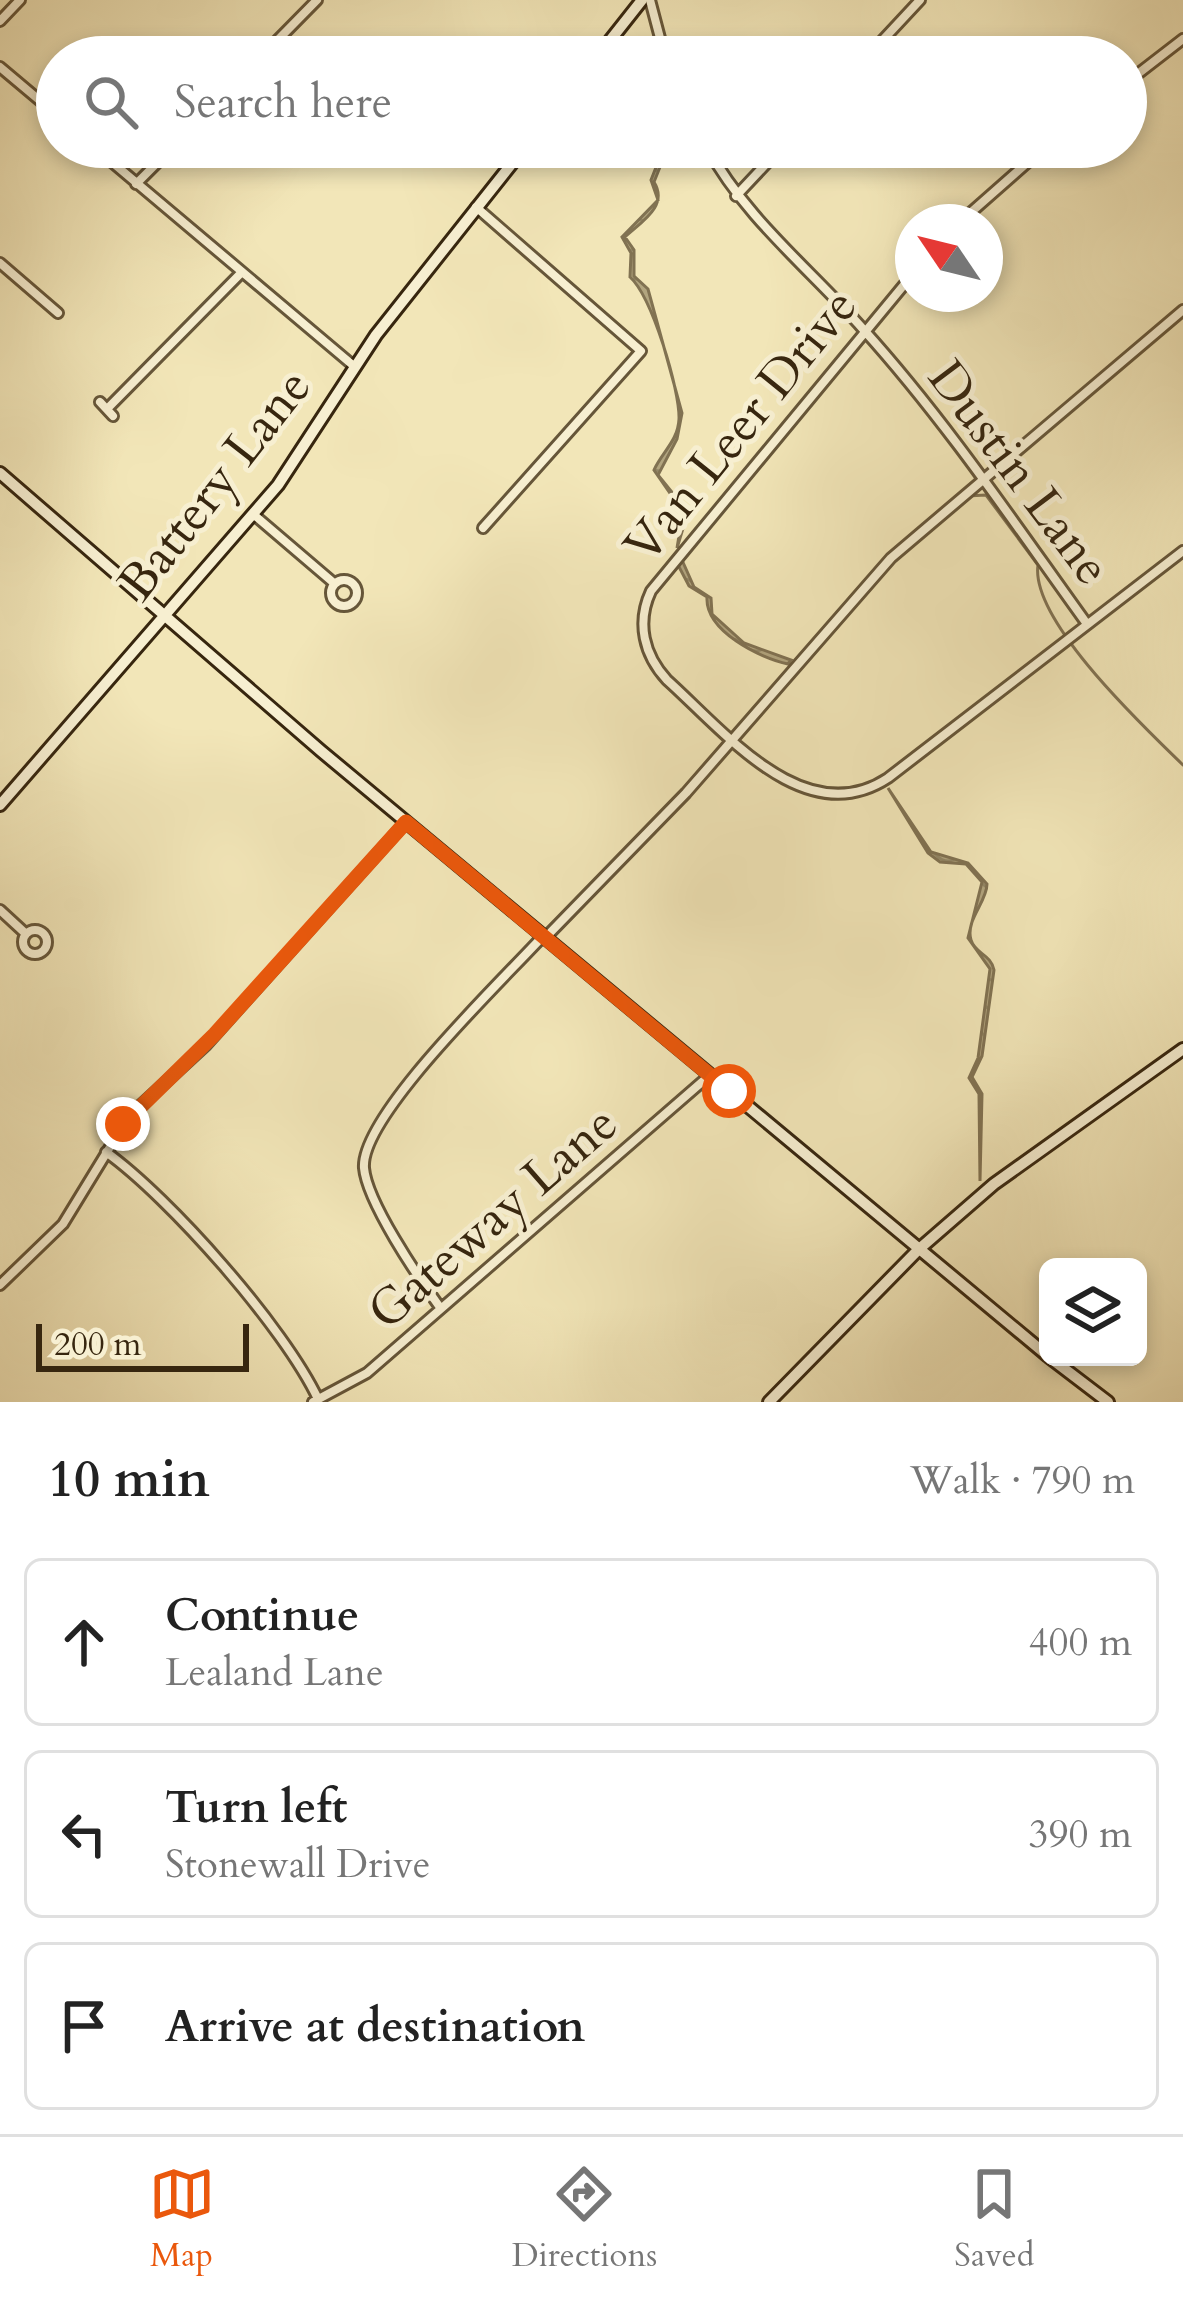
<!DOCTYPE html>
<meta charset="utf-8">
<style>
:root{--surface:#fff;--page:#f6f6f6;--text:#222;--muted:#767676;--line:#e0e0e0;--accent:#ea580c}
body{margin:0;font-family:Cardo,serif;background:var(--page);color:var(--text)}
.controls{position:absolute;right:36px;bottom:36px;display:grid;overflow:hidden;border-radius:18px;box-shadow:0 6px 18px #0003}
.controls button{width:108px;height:108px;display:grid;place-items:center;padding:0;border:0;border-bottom:3px solid var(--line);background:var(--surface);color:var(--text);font:60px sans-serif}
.compass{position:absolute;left:895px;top:204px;width:108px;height:108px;border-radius:50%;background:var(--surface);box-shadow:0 6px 18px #0003;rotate:305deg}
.scale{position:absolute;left:36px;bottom:30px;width:213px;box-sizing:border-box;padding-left:12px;border:6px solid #37260f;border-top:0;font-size:33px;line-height:42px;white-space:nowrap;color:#37260f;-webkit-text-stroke:9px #f7efd1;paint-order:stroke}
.stop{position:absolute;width:36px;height:36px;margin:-27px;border:9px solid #ea580c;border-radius:50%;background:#fff}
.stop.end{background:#ea580c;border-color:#fff;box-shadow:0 3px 12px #0008}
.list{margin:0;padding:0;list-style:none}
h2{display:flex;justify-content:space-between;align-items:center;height:156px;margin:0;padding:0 48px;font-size:51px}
h2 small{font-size:39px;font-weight:400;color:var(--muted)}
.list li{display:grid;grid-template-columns:78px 1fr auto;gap:36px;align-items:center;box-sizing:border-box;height:168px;margin:0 24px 24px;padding:0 24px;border:3px solid var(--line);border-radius:18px}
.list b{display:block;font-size:45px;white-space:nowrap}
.list p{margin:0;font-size:39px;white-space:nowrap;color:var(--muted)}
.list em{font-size:39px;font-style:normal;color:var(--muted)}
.icon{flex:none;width:66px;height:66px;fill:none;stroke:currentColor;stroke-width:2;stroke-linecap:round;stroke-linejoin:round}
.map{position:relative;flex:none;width:1183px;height:1402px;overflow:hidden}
.search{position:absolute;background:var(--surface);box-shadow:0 6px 18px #0003;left:36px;right:36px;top:36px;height:132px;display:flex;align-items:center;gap:30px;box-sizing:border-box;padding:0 42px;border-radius:66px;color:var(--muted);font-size:45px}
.sheet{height:732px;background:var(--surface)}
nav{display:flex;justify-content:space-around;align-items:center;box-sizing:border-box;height:168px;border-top:3px solid var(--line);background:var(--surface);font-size:33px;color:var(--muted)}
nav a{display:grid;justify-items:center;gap:6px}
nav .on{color:var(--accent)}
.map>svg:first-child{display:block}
.water{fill:url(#water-waves);stroke:#817252;stroke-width:3}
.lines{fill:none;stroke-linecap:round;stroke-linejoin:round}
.stream{stroke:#817252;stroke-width:3}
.street-casing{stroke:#665639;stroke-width:14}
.secondary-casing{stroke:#37260f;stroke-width:16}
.street{stroke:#f7efd1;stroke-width:8}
.secondary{stroke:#f7efd1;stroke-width:10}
.route{stroke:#ea580c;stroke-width:15}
.labels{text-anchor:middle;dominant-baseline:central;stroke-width:10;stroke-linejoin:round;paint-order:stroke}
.street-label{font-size:51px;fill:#37260f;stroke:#f7efd1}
</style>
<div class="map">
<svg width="1183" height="1402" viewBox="0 0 1183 1402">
<defs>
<pattern id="water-waves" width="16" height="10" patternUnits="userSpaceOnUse" patternTransform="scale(3)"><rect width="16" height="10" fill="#b2a57f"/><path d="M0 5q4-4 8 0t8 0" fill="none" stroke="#928666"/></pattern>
</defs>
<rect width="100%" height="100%" fill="#f2e6b8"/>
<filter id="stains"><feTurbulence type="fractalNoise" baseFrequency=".00167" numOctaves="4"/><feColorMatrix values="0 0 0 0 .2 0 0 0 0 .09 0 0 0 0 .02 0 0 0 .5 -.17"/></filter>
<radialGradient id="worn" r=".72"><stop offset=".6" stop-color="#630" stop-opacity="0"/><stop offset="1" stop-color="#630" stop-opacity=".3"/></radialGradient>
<path class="water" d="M664,147H668L654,182C669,206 641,222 625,237L634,250V276L648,289L682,413L677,439L658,475L688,512L677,548L683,512L654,470C662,452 678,441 679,419C680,390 652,297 630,277L631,253L622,237L658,200L651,180Z
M682,560L694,587L711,598L712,614L744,643L791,660L788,664C760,658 705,631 707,597L689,586L678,565Z
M888,788L931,852L968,863L987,884C987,902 965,920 971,940C975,954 991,954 994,970L982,1056L972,1077L982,1094L980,1181L979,1094L969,1078L978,1058L990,969L968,938L982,882L966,864L940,862L928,853Z"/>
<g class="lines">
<path class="stream" d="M770,238L772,240
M967,496L986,495L1038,565C1030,620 1144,727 1183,765"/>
<g class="street-casing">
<path id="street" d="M650,0L665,57
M0,21L20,0
M261,57L317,0
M867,57L920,0
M0,67L57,115
M1126,83L1183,39
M94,147L355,367
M707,147C745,218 810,269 863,329C946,421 1015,524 1087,624
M136,184L173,147
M736,196L782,147
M476,207L641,351L483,528
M960,222L1045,147
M0,263L58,313
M913,274L651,591C636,623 644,655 667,680C724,731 805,833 888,778L1183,551
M100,402L113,416
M107,409L241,273
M253,514L335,584
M331 593a13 13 0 1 1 26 0a13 13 0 1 1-26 0Z
M0,910L25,933
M23 942a12 12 0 1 1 24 0a12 12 0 1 1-24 0Z
M545,938L686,793L891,558L1183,310
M106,1152C170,1198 284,1327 318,1399
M0,1285L63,1224L129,1116L206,1045L406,822
M439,1306C418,1277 367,1202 364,1168C360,1116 503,980 543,936
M313,1402L367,1373L710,1075"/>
</g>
<g class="secondary-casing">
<path id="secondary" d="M597,57L642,0
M0,473L321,751L1048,1356
M0,805L278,485L376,335L525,147
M1049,1357L1108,1402
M769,1402L918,1250L994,1184L1183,1049"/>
</g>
<use href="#street" class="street"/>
<use href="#secondary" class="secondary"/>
</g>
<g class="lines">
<path class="route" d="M123,1124L215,1034L406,822L729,1091"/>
</g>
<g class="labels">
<g class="street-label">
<text transform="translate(741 426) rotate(-51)">Van Leer Drive</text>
<text transform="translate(1019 473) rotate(53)">Dustin Lane</text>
<text transform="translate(215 485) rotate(-52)">Battery Lane</text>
<text transform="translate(493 1218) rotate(-41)">Gateway Lane</text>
</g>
</g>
<rect width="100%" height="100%" filter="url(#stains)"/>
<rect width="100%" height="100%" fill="url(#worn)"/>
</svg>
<div class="controls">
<button><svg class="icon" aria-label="layers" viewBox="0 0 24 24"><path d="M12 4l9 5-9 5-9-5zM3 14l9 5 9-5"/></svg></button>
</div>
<svg class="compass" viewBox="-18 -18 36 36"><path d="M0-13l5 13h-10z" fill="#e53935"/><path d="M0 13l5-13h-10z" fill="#767676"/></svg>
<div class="scale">200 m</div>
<div class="stop" style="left:729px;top:1091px"></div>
<div class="stop end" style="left:123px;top:1124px"></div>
<div class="search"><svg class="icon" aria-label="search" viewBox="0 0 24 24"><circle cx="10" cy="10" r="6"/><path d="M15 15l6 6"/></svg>Search here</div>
</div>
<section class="sheet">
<h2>10 min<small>Walk · 790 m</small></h2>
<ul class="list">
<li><svg class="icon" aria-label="ahead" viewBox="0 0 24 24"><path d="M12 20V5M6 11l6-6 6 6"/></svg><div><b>Continue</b><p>Lealand Lane</p></div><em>400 m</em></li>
<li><svg class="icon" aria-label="left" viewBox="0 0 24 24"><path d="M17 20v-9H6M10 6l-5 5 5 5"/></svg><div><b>Turn left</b><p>Stonewall Drive</p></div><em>390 m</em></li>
<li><svg class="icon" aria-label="arrive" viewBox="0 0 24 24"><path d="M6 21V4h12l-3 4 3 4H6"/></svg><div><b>Arrive at destination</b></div></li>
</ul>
</section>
<nav>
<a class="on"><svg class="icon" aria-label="map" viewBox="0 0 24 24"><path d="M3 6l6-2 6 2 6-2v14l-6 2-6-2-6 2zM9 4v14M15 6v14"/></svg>Map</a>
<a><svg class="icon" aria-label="directions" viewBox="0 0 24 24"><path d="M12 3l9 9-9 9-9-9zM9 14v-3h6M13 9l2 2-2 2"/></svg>Directions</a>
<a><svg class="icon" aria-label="saved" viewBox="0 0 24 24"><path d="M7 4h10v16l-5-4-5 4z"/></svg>Saved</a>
</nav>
